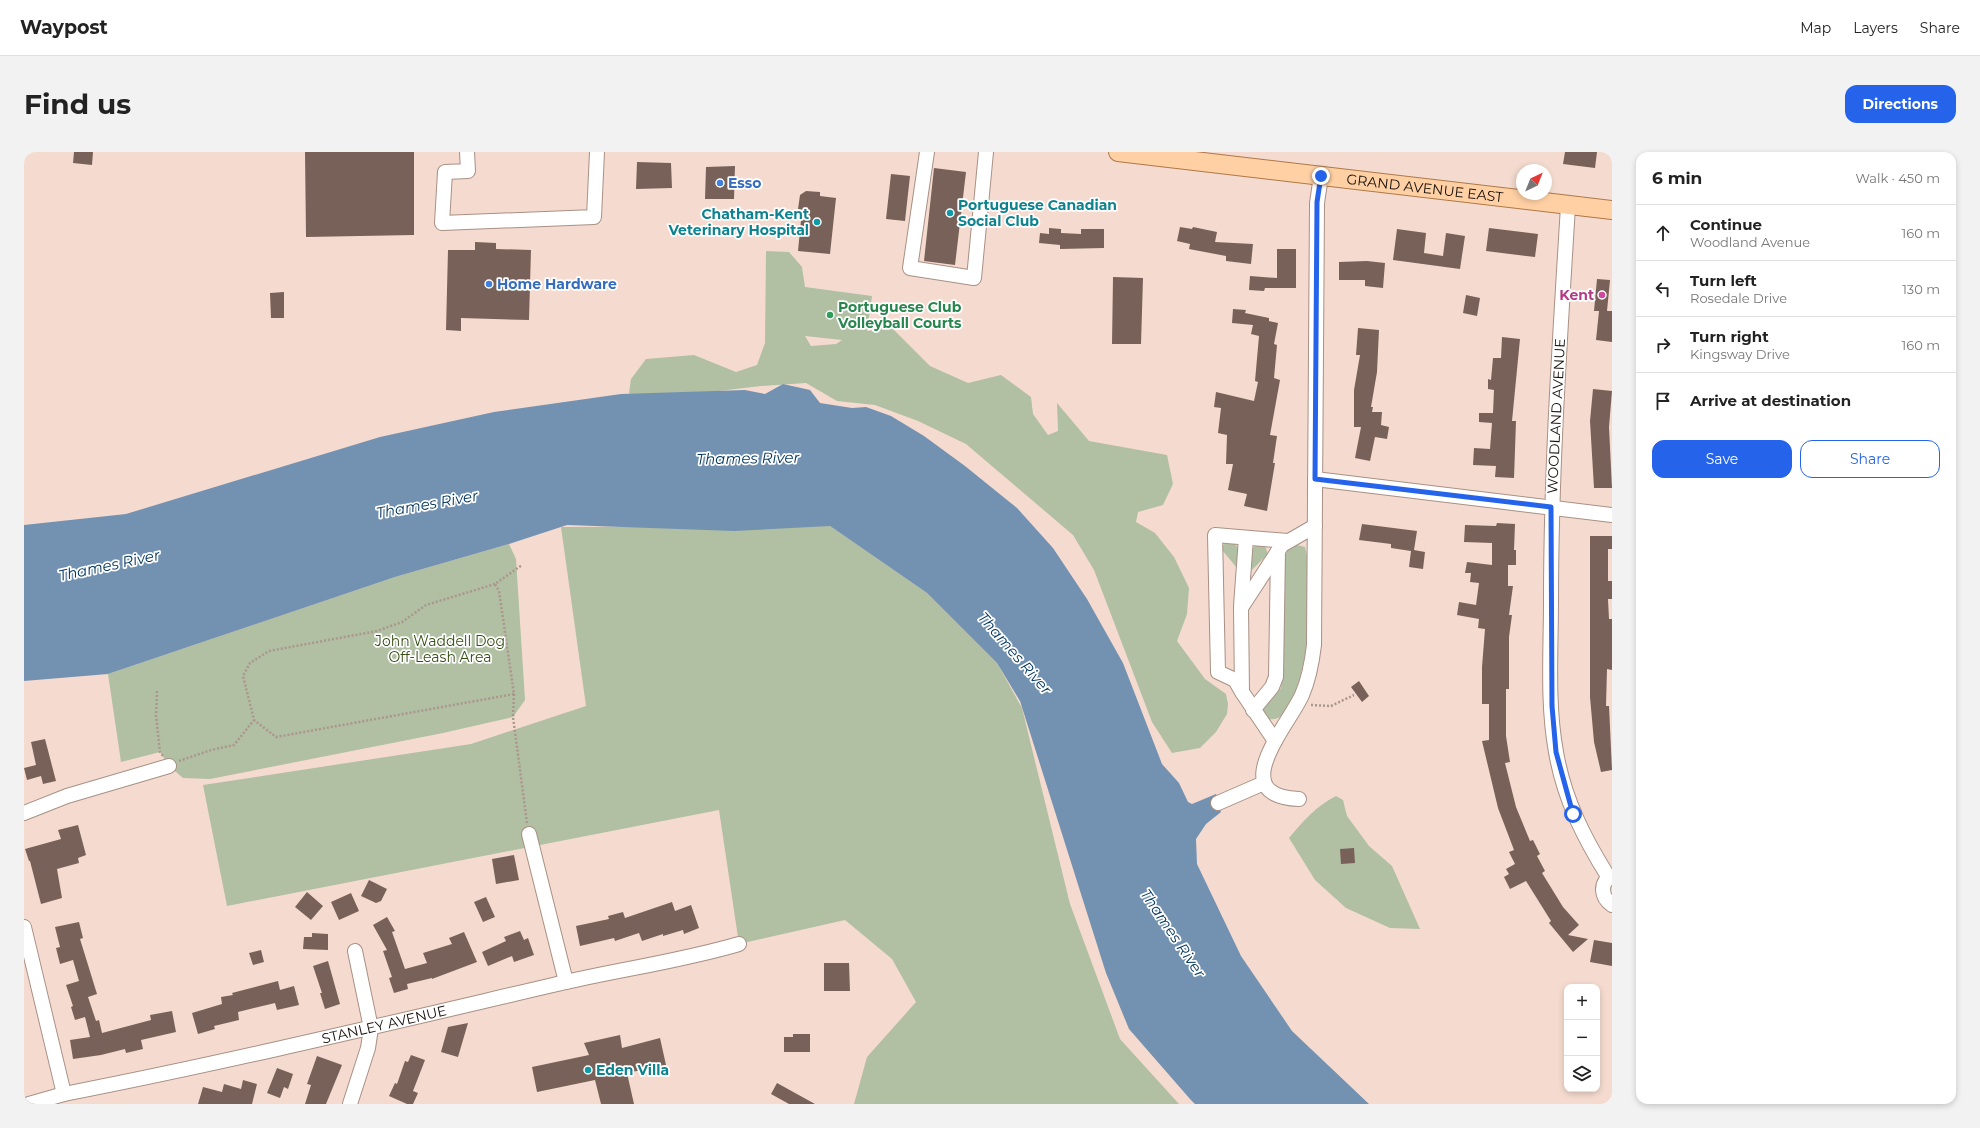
<!DOCTYPE html>
<meta charset="utf-8">
<style>
:root{--surface:#fff;--page:#f2f2f2;--text:#222;--muted:#767676;--line:#e0e0e0;--accent:#2563eb}
body{margin:0;font-family:Montserrat,sans-serif;background:var(--page);color:var(--text)}
.controls{position:absolute;right:12px;bottom:12px;display:grid;overflow:hidden;border-radius:8px;box-shadow:0 2px 6px #0003}
.controls button{width:36px;height:36px;display:grid;place-items:center;padding:0;border:0;border-bottom:1px solid var(--line);background:var(--surface);color:var(--text);font:20px sans-serif}
.compass{position:absolute;left:1492px;top:12px;width:36px;height:36px;border-radius:50%;background:var(--surface);box-shadow:0 2px 6px #0003;rotate:43deg}
.stop{position:absolute;width:12px;height:12px;margin:-9px;border:3px solid #2563eb;border-radius:50%;background:#fff}
.stop.end{background:#2563eb;border-color:#fff;box-shadow:0 1px 4px #0008}
.list{margin:0;padding:0;list-style:none}
h2{display:flex;justify-content:space-between;align-items:center;height:52px;margin:0;padding:0 16px;font-size:17px}
h2 small{font-size:13px;font-weight:400;color:var(--muted)}
.list li{display:grid;grid-template-columns:26px 1fr auto;gap:12px;align-items:center;box-sizing:border-box;height:56px;padding:0 16px;border-top:1px solid var(--line)}
.list b{display:block;font-size:15px;white-space:nowrap}
.list p{margin:0;font-size:13px;white-space:nowrap;color:var(--muted)}
.list em{font-size:13px;font-style:normal;color:var(--muted)}
.actions{display:flex;gap:8px;padding:12px 16px}
.actions a{flex:1;padding:9px 0;border:1px solid var(--accent);border-radius:12px;text-align:center;font-size:14px;color:var(--accent)}
.actions .main{background:var(--accent);color:#fff}
.icon{flex:none;width:22px;height:22px;fill:none;stroke:currentColor;stroke-width:2;stroke-linecap:round;stroke-linejoin:round}
.map{position:relative;flex:none;width:1588px;height:952px;overflow:hidden;border-radius:12px}
header{display:flex;align-items:center;gap:24px;box-sizing:border-box;height:56px;padding:0 20px;background:var(--surface);border-bottom:1px solid var(--line)}
header strong{font-size:19px}
nav{display:flex;gap:22px;margin-inline-start:auto;font-size:14px}
.intro{display:flex;align-items:center;justify-content:space-between;box-sizing:border-box;height:96px;padding:0 24px}
h1{margin:0;font-size:28px}
.button{padding:10px 18px;border-radius:12px;background:var(--accent);color:#fff;font-size:14px;font-weight:700}
main{display:flex;gap:24px;padding:0 24px}
aside{flex:1;background:var(--surface);border-radius:12px;box-shadow:0 2px 6px #0003}
.map>svg:first-child{display:block}
.green{fill:#b1bfa3;fill-rule:evenodd}
.water{fill:#7392b1}
.building{fill:#786159}
.lines{fill:none;stroke-linecap:round;stroke-linejoin:round}
.minor-casing{stroke:#a89085;stroke-width:16}
.major-casing{stroke:#ae7847;stroke-width:20}
.path{stroke:#ab968d;stroke-width:2.5;stroke-dasharray:2 2;stroke-linecap:butt}
.minor{stroke:#fff;stroke-width:14}
.major{stroke:#ffd0a4;stroke-width:18}
.route{stroke:#2563eb;stroke-width:5}
.shop-dot{fill:#3f7fe0;stroke:#fff;stroke-width:1.5}
.culture-dot{fill:#0f9aa8;stroke:#fff;stroke-width:1.5}
.hotel-dot{fill:#d1479c;stroke:#fff;stroke-width:1.5}
.leisure-dot{fill:#2e9e5b;stroke:#fff;stroke-width:1.5}
.labels{text-anchor:middle;dominant-baseline:central;stroke-width:3.5;stroke-linejoin:round;paint-order:stroke}
.shop-label{font-size:14px;font-weight:bold;fill:#366cbe;stroke:#fff;text-anchor:start}
.street-label{font-size:14px;fill:#180f0b;stroke:#fff}
.culture-label{font-size:14px;font-weight:bold;fill:#0d838f;stroke:#fff;text-anchor:start}
.hotel-label{font-size:14px;font-weight:bold;fill:#b23c85;stroke:#fff;text-anchor:end}
.leisure-label{font-size:14px;font-weight:bold;fill:#27864d;stroke:#fff;text-anchor:start}
.park-label{font-size:14px;fill:#354e14;stroke:#fff}
.water-label{font-size:15px;font-style:italic;fill:#053761;stroke:#fff}
</style>
<header>
<strong>Waypost</strong>
<nav><a>Map</a><a>Layers</a><a>Share</a></nav>
</header>
<div class="intro"><h1>Find us</h1><a class="button">Directions</a></div>
<main>
<div class="map">
<svg width="1588" height="952" viewBox="0 0 1588 952">
<rect width="100%" height="100%" fill="#f5dbcf"/>
<path class="green" d="M742,99L765,100L778,115L781,135L848,144L843,179L868,176L906,214L944,231L977,223L1007,245L1009,262L1024,283L1034,279L1033,251L1065,289L1143,303L1149,332L1139,353L1114,360L1112,370L1131,381L1150,405L1165,436L1163,462L1153,489L1181,527L1202,542L1204,552L1203,562L1192,580L1176,596L1148,601L1128,570L1070,418L1049,383L942,292L894,269L851,253L813,249L782,231L737,234L618,248L605,241L607,227L622,207L670,203L712,220L733,213L741,191ZM781,184L818,188L812,192L787,194Z
M806,374L903,441L973,511L998,556L1046,752L1096,887L1155,952H830L843,905L892,850L868,807L821,768L715,792L695,658L203,754L179,633L447,592L562,554L537,375Z
M1203,390L1211,392L1214,396L1213,416L1198,398V394Z
M485,392L492,407L501,548L489,565L419,581L186,627L159,626L145,614L136,600L97,610L84,522L371,425Z
M1232,393L1241,394L1244,402L1228,418V397Z
M1273,393L1281,395L1284,408C1284,455 1288,503 1268,547C1263,558 1258,569 1245,567L1239,560L1240,556L1257,536L1258,529L1260,405L1264,398Z
M1312,644L1319,648L1323,664L1345,694L1368,714L1396,777L1366,776L1322,756L1291,728L1265,686C1279,669 1292,654 1312,644Z"/>
<path class="water" d="M759,232L786,238L796,251L828,256L842,255L867,264L900,284L941,314L993,356L1029,396L1063,447L1099,511L1138,612L1155,631L1164,650L1168,652L1192,642L1197,660L1182,672L1172,687L1173,712L1217,804L1268,879L1345,952H1171L1166,947L1105,877L1082,821L996,549L973,511L903,441L806,374L710,379L543,373L485,392L371,425L84,522L0,529V373L102,362L356,285L470,260L597,242L721,238L741,242Z"/>
<path class="building" d="M50,0H69L68,13L49,11Z
M281,0H390V83L282,85Z
M1541,0H1573L1571,16L1539,12Z
M613,10L647,11L648,36L612,37Z
M711,14L710,47H681L682,15Z
M910,16L942,20L931,113L900,109Z
M867,22L886,24L881,69L862,67Z
M782,39L796,40V44L812,46L806,102L774,99L778,58L774,57L776,43Z
M1156,75L1168,77L1169,75L1193,80L1191,90L1229,92L1227,112L1202,109V104L1165,97L1166,92L1153,89Z
M1025,76L1037,77V81L1057,82V77H1080V96L1036,97V93L1015,91L1016,81L1025,82Z
M1465,76L1514,82L1511,105L1462,99Z
M1373,77L1402,81L1400,101L1419,104L1422,81L1441,84L1436,117L1369,108Z
M451,90L472,91V97L507,98L505,168L437,166V179L422,178L424,98H451Z
M1253,97H1272V136H1241L1240,139L1225,138L1226,124L1253,126Z
M1343,109L1361,111L1359,136L1341,134V128H1315V110Z
M1089,125L1119,126L1117,192H1088Z
M1573,127L1586,128L1583,159H1588V190L1572,188L1575,159H1570Z
M260,140V166H247L246,141Z
M1442,143L1456,146L1453,164L1439,161Z
M1209,157L1222,158L1221,161L1245,166V169L1254,171L1250,192L1253,193L1250,226L1256,228L1246,283L1253,284L1249,311H1251L1243,359L1220,354L1223,342L1204,338L1209,312H1202L1203,283L1194,281L1197,256L1190,255L1192,240L1230,249L1234,230L1231,229L1235,184L1227,182L1229,173L1208,171Z
M1334,176L1355,178L1353,220L1347,255H1349L1348,260H1358L1357,273L1365,275L1363,287L1351,285L1346,309L1331,306L1337,275H1330V238L1336,203H1332Z
M1478,185L1496,187L1488,269H1492L1490,326L1471,325L1472,314L1449,313L1450,296L1466,297L1468,271L1455,270V261H1469L1470,238L1464,237V227L1467,228L1469,206H1477Z
M1569,237L1588,239L1585,275L1588,336H1570L1566,269Z
M1473,371L1491,372L1490,398H1492V413H1484V434H1489L1485,463H1488L1485,485V537H1482V584L1486,610L1481,611L1492,655L1506,689L1509,688L1516,702L1513,704L1521,719L1518,721L1539,755L1555,773L1544,783L1564,787L1549,800L1525,771L1527,769L1502,729L1486,737L1480,725L1485,722L1482,717L1491,712L1485,700L1490,698L1474,656L1458,589L1465,588V552H1458V515L1461,477L1454,476L1455,467L1433,463L1435,450L1452,453L1455,431L1446,430L1447,421H1441L1443,410L1468,413V391L1440,390L1441,373L1472,374Z
M1338,372L1393,379L1390,398L1401,400L1399,417L1385,415L1387,399L1367,396V392L1335,388Z
M1566,384H1588V397H1584V429H1588V447H1584L1585,467H1588V518L1583,517L1582,554H1585L1588,618L1577,620L1570,590L1566,545Z
M1335,529L1345,544L1338,550L1327,535Z
M21,587L32,629L19,632L17,624L3,628L0,616L12,613L7,590Z
M54,673L62,703L54,706L55,711L33,717L38,746L17,752L6,709H5L1,697L37,687L34,678Z
M1330,696L1331,711L1317,712L1316,697Z
M490,703L495,728L472,732L468,707Z
M345,728L363,737L357,749L352,751L337,744Z
M283,740L299,754L287,768L271,755Z
M327,741L335,759L315,768L307,750Z
M462,745L471,765L459,770L450,750Z
M648,750L651,759L667,753L675,776L660,782L659,778L639,784V782L618,789L615,781L591,789L590,786L556,794L552,774L585,767L584,764L599,760L601,766Z
M363,765L371,779L368,780L381,817L403,811L399,801L428,792L425,786L440,780L453,810L408,827V826L383,832L384,837L370,841L365,826L368,825L359,799L363,798L349,773Z
M55,770L59,786L56,787L73,842L64,845L72,869L75,868L78,881L127,868L126,863L148,859L152,880L117,888L119,897L102,901L101,897L77,903L49,907L46,888L66,885L61,865L51,868L47,855L49,854L42,833L55,829L49,808L36,812L32,796L36,795L31,775Z
M496,779L500,788L504,786L510,803L490,810L488,804L464,814L458,800L482,789L480,785Z
M288,781L304,782V798L279,797L280,785H288Z
M1570,788L1588,791V814L1566,810Z
M237,798L240,810L229,813L225,801Z
M304,809L316,852L301,857L296,841H298L289,814Z
M800,811H825L826,839H800Z
M254,829L256,838L270,834L275,853L253,858L251,851L214,860L215,868L190,874L191,877L174,882L168,861L198,852L197,845L209,843L208,841Z
M444,871L434,905L417,900L424,875Z
M769,882H786V900H760V885H769Z
M596,883L598,896L636,886L642,913L603,921L610,952H577L571,928L513,940L508,915L565,903L560,891Z
M387,903L401,908L389,939L394,941L389,952H383L365,944L371,931L373,932L381,909L384,910Z
M293,904L318,913L302,952H281L287,933L283,932Z
M253,916L269,922L264,937L260,935L256,946L243,941Z
M219,928L233,932L228,952H174L179,935L198,940L200,932L217,937Z
M753,931L791,952H765L747,942Z"/>
<g class="lines">
<g class="minor-casing">
<g id="minor">
<path d="M443,0L444,19L421,20L418,71L570,65L573,0"/>
<path d="M903,0L886,116L950,126L962,0"/>
<path d="M1544,54C1536,186 1527,317 1527,449C1527,499 1523,551 1532,600C1540,647 1560,686 1585,726"/>
<path d="M1291,327L1588,363"/>
<path d="M1217,454L1222,386"/>
<path d="M1218,540L1211,528L1194,520L1191,383L1264,389"/>
<path d="M1229,558L1248,535L1252,525L1254,399"/>
<path d="M1251,589L1218,540L1217,456L1258,393L1291,374"/>
<path d="M1275,647C1200,644 1264,574 1278,543C1285,527 1288,510 1290,493L1293,51L1297,24"/>
<path d="M1194,651L1240,631"/>
<path d="M0,661L43,644L145,614"/>
<path d="M505,682L542,830"/>
<path d="M1588,724C1575,731 1577,745 1588,753"/>
<path d="M0,775L40,942"/>
<path id="s1" d="M5,952L40,942C204,910 366,871 529,833C591,818 654,810 715,792"/>
<path d="M326,952L344,896L347,876L331,799"/>
</g>
</g>
<g class="major-casing">
<g id="major">
<path id="s2" d="M1094,0L1588,58"/>
</g>
</g>
<path class="path" d="M471,432L402,453L378,470L353,479L245,499L226,511L219,524L230,568L252,585L490,542L475,439L471,432L498,413
M133,539L132,564L136,600L139,604
M490,542L489,565L503,671
M1287,553L1307,554L1330,543
M155,609L187,598L210,593L230,568"/>
<use href="#minor" class="minor"/>
<use href="#major" class="major"/>
</g>
<g class="lines">
<path class="route" d="M1297,24L1293,50L1291,327L1527,355L1528,554L1532,600L1549,662"/>
</g>
<g class="shop-dot">
<circle cx="696" cy="31" r="4"/>
<circle cx="465" cy="132" r="4"/>
</g>
<g class="culture-dot">
<circle cx="926" cy="61" r="4"/>
<circle cx="793" cy="70" r="4"/>
<circle cx="564" cy="918" r="4"/>
</g>
<circle class="hotel-dot" cx="1578" cy="143" r="4"/>
<circle class="leisure-dot" cx="806" cy="163" r="4"/>
<g class="labels">
<g class="shop-label">
<text x="704" y="31">Esso</text>
<text x="473" y="132">Home Hardware</text>
</g>
<g class="street-label">
<text stroke="none"><textPath href="#s2" startOffset="309">GRAND AVENUE EAST</textPath></text>
<text transform="translate(1532 264) rotate(-87)">WOODLAND AVENUE</text>
<text stroke="none"><textPath href="#s1" startOffset="364">STANLEY AVENUE</textPath></text>
</g>
<g class="culture-label">
<text x="934" y="53">Portuguese Canadian<tspan x="934" dy="16">Social Club</tspan></text>
<text x="785" y="62" text-anchor="end">Chatham-Kent<tspan x="785" dy="16">Veterinary Hospital</tspan></text>
<text x="572" y="918">Eden Villa</text>
</g>
<g class="hotel-label">
<text x="1570" y="143">Kent</text>
</g>
<g class="leisure-label">
<text x="814" y="155">Portuguese Club<tspan x="814" dy="16">Volleyball Courts</tspan></text>
</g>
<g class="park-label">
<text x="416" y="489">John Waddell Dog<tspan x="416" dy="16">Off-Leash Area</tspan></text>
</g>
<g class="water-label">
<text transform="translate(724 306) rotate(-1)">Thames River</text>
<text transform="translate(403 352) rotate(-10)">Thames River</text>
<text transform="translate(85 413) rotate(-12)">Thames River</text>
<text transform="translate(991 501) rotate(49)">Thames River</text>
<text transform="translate(1149 781) rotate(56)">Thames River</text>
</g>
</g>
</svg>
<div class="controls">
<button>+</button>
<button>−</button>
<button><svg class="icon" aria-label="layers" viewBox="0 0 24 24"><path d="M12 4l9 5-9 5-9-5zM3 14l9 5 9-5"/></svg></button>
</div>
<svg class="compass" viewBox="-18 -18 36 36"><path d="M0-13l5 13h-10z" fill="#e53935"/><path d="M0 13l5-13h-10z" fill="#767676"/></svg>
<div class="stop" style="left:1549px;top:662px"></div>
<div class="stop end" style="left:1297px;top:24px"></div>
</div>
<aside>
<h2>6 min<small>Walk · 450 m</small></h2>
<ul class="list">
<li><svg class="icon" aria-label="ahead" viewBox="0 0 24 24"><path d="M12 20V5M6 11l6-6 6 6"/></svg><div><b>Continue</b><p>Woodland Avenue</p></div><em>160 m</em></li>
<li><svg class="icon" aria-label="left" viewBox="0 0 24 24"><path d="M17 20v-9H6M10 6l-5 5 5 5"/></svg><div><b>Turn left</b><p>Rosedale Drive</p></div><em>130 m</em></li>
<li><svg class="icon" aria-label="right" viewBox="0 0 24 24"><path d="M7 20v-9h11M14 6l5 5-5 5"/></svg><div><b>Turn right</b><p>Kingsway Drive</p></div><em>160 m</em></li>
<li><svg class="icon" aria-label="arrive" viewBox="0 0 24 24"><path d="M6 21V4h12l-3 4 3 4H6"/></svg><div><b>Arrive at destination</b></div></li>
</ul>
<div class="actions"><a class="main">Save</a><a>Share</a></div>
</aside>
</main>
